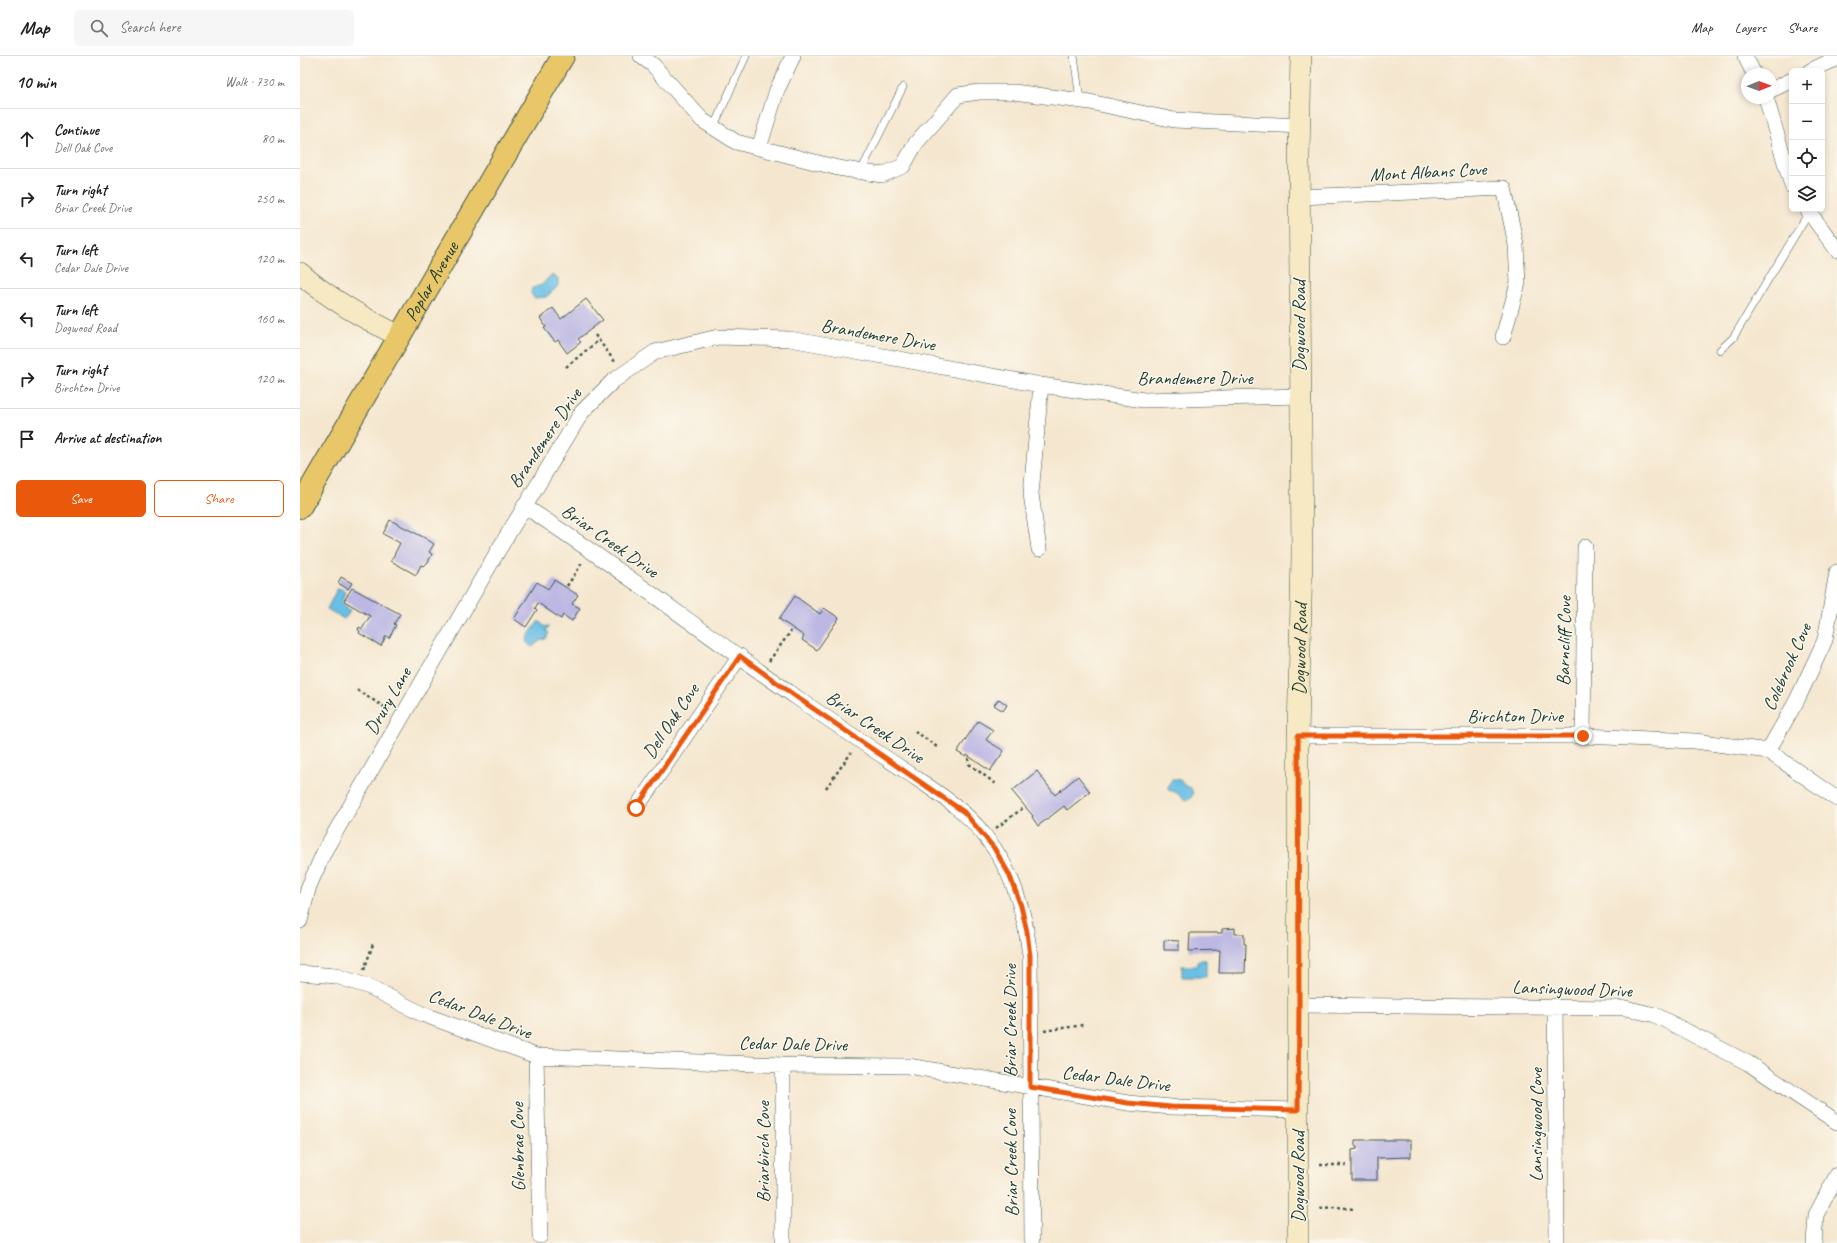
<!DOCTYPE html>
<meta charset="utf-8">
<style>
:root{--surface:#fff;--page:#f6f6f6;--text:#202124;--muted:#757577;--line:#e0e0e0;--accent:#ea580c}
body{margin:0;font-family:Caveat,sans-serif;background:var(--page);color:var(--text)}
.controls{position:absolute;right:12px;top:12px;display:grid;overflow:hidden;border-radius:6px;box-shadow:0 2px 6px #0003}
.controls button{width:36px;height:36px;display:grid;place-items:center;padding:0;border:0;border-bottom:1px solid var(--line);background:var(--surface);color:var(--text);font:20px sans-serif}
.compass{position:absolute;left:1441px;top:12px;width:36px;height:36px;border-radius:50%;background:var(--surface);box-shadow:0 2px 6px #0003;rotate:89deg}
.stop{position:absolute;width:12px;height:12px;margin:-9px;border:3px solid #ea580c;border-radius:50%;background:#fff}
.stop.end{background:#ea580c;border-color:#fff;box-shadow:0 1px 4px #0008}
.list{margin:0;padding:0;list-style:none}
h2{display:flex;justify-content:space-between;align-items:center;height:52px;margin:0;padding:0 16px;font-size:17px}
h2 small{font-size:13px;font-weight:400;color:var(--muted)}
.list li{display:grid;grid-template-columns:26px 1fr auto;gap:12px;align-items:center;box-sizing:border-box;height:60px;padding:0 16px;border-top:1px solid var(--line)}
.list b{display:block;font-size:15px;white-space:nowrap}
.list p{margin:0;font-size:13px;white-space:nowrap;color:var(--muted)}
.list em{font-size:13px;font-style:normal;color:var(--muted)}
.actions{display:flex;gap:8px;padding:12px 16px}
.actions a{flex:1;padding:9px 0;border:1px solid var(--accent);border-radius:6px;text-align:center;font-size:14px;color:var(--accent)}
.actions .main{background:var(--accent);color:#fff}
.icon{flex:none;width:22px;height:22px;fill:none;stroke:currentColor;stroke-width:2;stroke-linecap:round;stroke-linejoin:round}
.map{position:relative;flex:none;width:1537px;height:1187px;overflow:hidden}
header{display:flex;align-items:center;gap:24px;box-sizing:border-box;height:56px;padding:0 20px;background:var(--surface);border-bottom:1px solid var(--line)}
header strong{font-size:19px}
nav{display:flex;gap:22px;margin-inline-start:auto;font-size:14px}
.search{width:280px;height:36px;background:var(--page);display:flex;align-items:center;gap:10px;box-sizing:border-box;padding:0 14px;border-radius:6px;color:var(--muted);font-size:15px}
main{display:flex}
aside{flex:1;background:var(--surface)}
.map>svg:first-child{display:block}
.water{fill:#69bfe5;stroke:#447e8c}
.building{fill:#bcb7e3}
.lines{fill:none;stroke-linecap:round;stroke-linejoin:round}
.lane-casing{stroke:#3f564b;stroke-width:8}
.street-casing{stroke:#3f564b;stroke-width:16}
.secondary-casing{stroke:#3f564b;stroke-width:22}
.primary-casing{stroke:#3f564b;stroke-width:24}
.path{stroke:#3f564b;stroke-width:2.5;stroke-dasharray:3 3;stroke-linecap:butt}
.lane{stroke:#fff;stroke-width:7}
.street{stroke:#fff;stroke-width:15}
.secondary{stroke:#f6e9c3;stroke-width:21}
.primary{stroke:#e9c769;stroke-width:22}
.route{stroke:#ea580c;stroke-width:5}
.labels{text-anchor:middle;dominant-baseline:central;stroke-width:3;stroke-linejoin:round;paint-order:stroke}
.street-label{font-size:19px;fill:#1f3d34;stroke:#fbf7ec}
</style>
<header>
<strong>Map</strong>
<div class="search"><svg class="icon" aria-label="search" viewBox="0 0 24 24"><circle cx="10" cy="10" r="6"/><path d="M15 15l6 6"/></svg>Search here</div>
<nav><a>Map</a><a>Layers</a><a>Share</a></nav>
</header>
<main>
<aside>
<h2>10 min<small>Walk · 730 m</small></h2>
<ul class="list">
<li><svg class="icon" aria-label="ahead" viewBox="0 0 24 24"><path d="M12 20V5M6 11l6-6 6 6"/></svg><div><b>Continue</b><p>Dell Oak Cove</p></div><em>80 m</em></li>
<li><svg class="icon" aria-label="right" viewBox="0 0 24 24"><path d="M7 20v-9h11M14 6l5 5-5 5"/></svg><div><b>Turn right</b><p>Briar Creek Drive</p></div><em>250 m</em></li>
<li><svg class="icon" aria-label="left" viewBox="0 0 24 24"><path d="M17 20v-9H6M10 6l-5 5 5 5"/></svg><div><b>Turn left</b><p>Cedar Dale Drive</p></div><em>120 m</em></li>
<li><svg class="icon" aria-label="left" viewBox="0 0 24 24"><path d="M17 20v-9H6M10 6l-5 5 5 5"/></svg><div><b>Turn left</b><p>Dogwood Road</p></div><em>160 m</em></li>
<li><svg class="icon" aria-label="right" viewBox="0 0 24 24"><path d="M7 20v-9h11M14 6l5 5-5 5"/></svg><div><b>Turn right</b><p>Birchton Drive</p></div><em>120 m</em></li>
<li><svg class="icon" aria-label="arrive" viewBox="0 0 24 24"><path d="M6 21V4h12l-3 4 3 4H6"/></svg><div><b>Arrive at destination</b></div></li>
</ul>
<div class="actions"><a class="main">Save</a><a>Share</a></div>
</aside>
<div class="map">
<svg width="1537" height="1187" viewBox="0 0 1537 1187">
<rect width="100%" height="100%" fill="#fbf7ec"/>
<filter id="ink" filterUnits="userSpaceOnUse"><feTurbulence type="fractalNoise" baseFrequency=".025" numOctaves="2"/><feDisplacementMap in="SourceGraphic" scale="8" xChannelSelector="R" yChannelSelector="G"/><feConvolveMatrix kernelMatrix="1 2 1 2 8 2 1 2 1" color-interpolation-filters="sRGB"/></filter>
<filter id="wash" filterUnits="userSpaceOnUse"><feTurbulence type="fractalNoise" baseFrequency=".012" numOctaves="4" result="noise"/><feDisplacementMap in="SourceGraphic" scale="16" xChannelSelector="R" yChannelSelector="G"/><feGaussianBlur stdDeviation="0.9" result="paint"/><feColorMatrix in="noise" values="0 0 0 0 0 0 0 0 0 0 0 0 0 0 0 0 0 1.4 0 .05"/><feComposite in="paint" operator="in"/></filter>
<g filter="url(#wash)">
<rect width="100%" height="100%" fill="#f5e7cf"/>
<path class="water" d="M251,219L258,222V230L246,241L234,242L231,237L232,232L242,229Z
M40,532L45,536L41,548L50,554L47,560L44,563L27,553L37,533Z
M239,565L244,570L249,571L246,575L249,577L246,583L241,584L232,591L227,587L228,580Z
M872,723L880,724L885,730L891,732L893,738L890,743C882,746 881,739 875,736C873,735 871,735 868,734V731Z
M898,904H906V921H882V910H898Z"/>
<g id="blocks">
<path class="building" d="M286,243L303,264L278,283L281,286L267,297L258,284L255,286L244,272L246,271L240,262L253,252L261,263Z
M90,464L125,482L134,488L129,496L132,498L128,506L124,510L121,509L116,519L91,505L100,487L83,478Z
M41,521L52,527L48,533L38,527Z
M254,524L278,539L272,548L280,552L272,565L263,559L261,563L238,547L235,552L237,554L226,571L214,563L237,526L248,533Z
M52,532L100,558L94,568L96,569L89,582L86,580L81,590L59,577L60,575L58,574L59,571L62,573L70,560L44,545Z
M495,540L520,558L524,552L539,562L517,594L502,584L504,580L479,563Z
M699,643L707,649L703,655L694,649Z
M678,665L693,674L686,684L704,695L690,715L667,699L666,701L657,696Z
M737,715L755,739L778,720L790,736L767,754L764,750L738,770L732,761L733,760L712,735Z
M935,872V878H944V888H946L945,917H919L920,894L889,895L890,877H922V873Z
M864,884L879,885V894H864Z
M1055,1084H1111V1101L1077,1102V1124H1052V1094L1057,1093V1090H1055Z"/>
</g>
</g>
<g filter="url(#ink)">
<use href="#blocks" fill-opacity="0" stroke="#3f564b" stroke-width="1"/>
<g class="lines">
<g class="lane-casing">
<path id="lane" d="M774,0L780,44
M413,72L446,0
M561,115L603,31
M1420,294L1433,282L1509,156"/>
</g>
<g class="street-casing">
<path id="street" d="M341,0L353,9L402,64L436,86L538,112L582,119L603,110L616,87L658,39L679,36H714L790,46L874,64L1000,70
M1445,0L1454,18
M1510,15L1537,2
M1471,34L1492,24
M1466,42L1492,130
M459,92L477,34L493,0
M999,141L1204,132L1216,189L1218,227L1203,281
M1507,153L1537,194
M224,450C319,511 407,580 499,643C534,667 569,691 604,714C633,734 664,752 685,780C713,814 725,856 730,900L732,1183
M739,493L731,438L741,329
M998,680H1283L1395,685L1468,695L1537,743
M1283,680L1285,491
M1468,695L1497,644L1525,584L1537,516
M336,752L440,600
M0,865L9,830L25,794L199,493L282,356L313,325L355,296L418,281L490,283L741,329L844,344L1000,340
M0,917L36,920L70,931L122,958L236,1000L483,1009L608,1010L828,1047L871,1051L998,1054
M999,949L1325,952L1355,959L1448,1007L1537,1066
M1255,950L1257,1187
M236,1000L240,1180
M483,1009V1183
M1514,1187L1516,1159L1537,1119"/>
</g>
<g class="secondary-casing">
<g id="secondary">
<path d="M0,217C29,243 64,262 99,280"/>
<path id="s1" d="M998,1187V680L1002,500L999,100L1001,0"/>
</g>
</g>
<g class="primary-casing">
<g id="primary">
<path id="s2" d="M0,451L263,0"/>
</g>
</g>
<path class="path" d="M295,279L315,306
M266,311L299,284
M267,530L282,507
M469,605L491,575
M57,634L89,654
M615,675L637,691
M668,702L669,708L696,728
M526,732L551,697
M696,772L723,752
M64,914L73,888
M744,975L783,969
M1020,1109H1047
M1020,1152L1037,1151L1053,1153"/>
<use href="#lane" class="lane"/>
<use href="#street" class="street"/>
<use href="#secondary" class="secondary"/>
<use href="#primary" class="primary"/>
</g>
</g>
<g class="lines" filter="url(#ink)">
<path class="route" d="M336,752L440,600L498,642L664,756L694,792L709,818L721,850L727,876L730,900V1031L828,1047L871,1051L998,1054L999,949L998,680H1283"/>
</g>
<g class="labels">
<g class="street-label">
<text transform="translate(1128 116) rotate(-3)">Mont Albans Cove</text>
<text stroke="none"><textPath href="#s2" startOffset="261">Poplar Avenue</textPath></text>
<text transform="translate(999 270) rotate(-90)">Dogwood Road</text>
<text transform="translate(578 279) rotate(10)">Brandemere Drive</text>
<text x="895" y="322">Brandemere Drive</text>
<text transform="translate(245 382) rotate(-56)">Brandemere Drive</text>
<text transform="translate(310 485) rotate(35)">Briar Creek Drive</text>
<text transform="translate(1264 585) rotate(-89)">Barncliff Cove</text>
<text stroke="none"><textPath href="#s1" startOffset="594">Dogwood Road</textPath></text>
<text transform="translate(1487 611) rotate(-66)">Colebrook Cove</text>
<text transform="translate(88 645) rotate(-60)">Drury Lane</text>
<text x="1215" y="660">Birchton Drive</text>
<text transform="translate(371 665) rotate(-56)">Dell Oak Cove</text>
<text transform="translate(575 671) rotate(34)">Briar Creek Drive</text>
<text transform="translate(1272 933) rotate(2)">Lansingwood Drive</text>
<text transform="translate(180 958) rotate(21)">Cedar Dale Drive</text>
<text transform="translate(710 965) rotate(-90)">Briar Creek Drive</text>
<text transform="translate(493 988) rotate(1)">Cedar Dale Drive</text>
<text transform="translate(816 1023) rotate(7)">Cedar Dale Drive</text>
<text transform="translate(1236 1069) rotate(-90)">Lansingwood Cove</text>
<text transform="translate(218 1091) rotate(-91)">Glenbrae Cove</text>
<text transform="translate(463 1096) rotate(-90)">Briarbirch Cove</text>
<text transform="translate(711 1107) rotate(-91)">Briar Creek Cove</text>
<text transform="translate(998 1121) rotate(-90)">Dogwood Road</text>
</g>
</g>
</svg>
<div class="controls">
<button>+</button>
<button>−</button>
<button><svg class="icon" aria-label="locate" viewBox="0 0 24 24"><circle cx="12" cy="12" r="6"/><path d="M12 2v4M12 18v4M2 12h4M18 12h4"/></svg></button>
<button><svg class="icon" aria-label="layers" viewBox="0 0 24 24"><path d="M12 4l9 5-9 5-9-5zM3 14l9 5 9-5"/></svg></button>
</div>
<svg class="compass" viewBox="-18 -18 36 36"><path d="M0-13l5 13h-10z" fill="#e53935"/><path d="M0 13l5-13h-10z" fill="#757577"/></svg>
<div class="stop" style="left:336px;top:752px"></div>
<div class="stop end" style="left:1283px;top:680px"></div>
</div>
</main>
